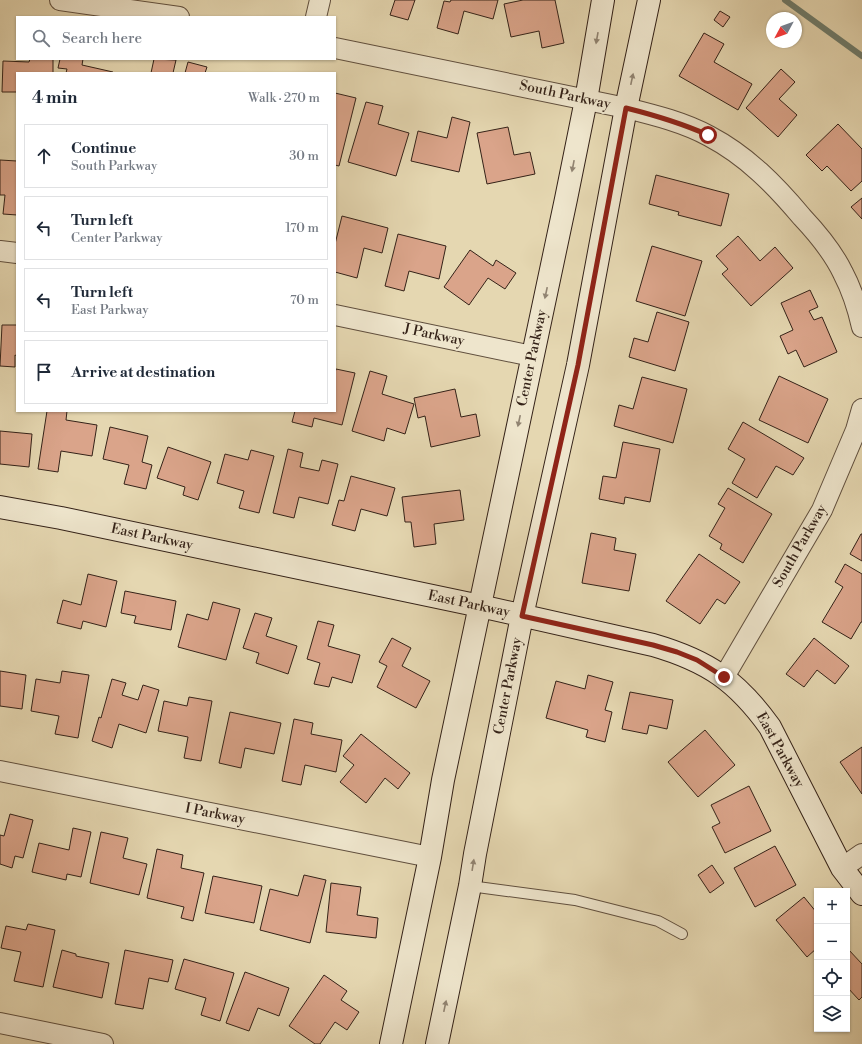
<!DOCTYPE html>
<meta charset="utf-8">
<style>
:root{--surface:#fff;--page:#f2f2f3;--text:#1f2937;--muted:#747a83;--line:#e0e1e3}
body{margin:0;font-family:"Libre Bodoni",serif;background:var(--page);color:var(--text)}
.controls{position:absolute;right:12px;bottom:12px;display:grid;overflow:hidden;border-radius:0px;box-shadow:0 1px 3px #0004}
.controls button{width:36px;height:36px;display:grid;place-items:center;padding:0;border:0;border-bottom:1px solid var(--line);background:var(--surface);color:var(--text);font:20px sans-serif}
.compass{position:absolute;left:766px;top:12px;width:36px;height:36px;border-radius:50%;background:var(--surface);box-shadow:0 1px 3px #0004;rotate:229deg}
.stop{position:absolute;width:12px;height:12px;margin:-9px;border:3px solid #8f2418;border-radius:50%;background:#fff}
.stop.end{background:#8f2418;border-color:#fff;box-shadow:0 1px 4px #0008}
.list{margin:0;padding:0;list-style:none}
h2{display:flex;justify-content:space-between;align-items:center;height:52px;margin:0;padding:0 16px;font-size:17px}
h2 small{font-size:13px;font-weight:400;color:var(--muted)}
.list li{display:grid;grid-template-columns:26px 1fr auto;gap:12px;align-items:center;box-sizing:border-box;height:64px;margin:0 8px 8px;padding:0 8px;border:1px solid var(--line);border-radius:0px}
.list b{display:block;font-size:15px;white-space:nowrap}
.list p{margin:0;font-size:13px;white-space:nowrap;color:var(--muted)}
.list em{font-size:13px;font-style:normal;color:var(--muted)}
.icon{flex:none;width:22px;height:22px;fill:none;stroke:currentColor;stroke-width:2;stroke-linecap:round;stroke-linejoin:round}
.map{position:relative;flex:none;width:862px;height:1044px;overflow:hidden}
.search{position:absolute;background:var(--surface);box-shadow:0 1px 3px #0004;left:16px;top:16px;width:320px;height:44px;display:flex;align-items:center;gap:10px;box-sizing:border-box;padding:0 14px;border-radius:0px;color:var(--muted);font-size:15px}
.panel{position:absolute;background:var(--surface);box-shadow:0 1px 3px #0004;left:16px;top:72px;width:320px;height:340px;border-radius:0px}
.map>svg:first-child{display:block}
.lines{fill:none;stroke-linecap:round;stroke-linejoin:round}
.stream{stroke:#6f7d6d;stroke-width:6}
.building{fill:#daa48a;stroke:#342218}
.lane-casing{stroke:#604f3e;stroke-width:12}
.street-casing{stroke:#604f3e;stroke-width:22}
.secondary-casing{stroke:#342218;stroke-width:24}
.lane{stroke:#eee5cc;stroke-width:10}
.street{stroke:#eee5cc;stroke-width:20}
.secondary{stroke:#eee5cc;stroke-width:22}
.oneway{fill:#918472}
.route{stroke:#8f2418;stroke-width:5}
.labels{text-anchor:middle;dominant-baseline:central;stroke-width:4;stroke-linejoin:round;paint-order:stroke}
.street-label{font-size:14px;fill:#342218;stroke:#eee5cc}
</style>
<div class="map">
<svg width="862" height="1044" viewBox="0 0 862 1044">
<rect width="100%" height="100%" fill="#e5d7b1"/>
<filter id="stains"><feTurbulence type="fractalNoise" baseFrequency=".005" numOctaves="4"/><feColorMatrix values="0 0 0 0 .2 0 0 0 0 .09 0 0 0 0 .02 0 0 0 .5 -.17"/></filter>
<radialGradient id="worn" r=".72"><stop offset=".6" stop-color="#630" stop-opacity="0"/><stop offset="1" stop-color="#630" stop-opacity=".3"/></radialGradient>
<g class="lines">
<path class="stream" d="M785,0L862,56"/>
</g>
<path class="building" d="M395,0H415L408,20L390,15Z
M451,0H498L493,19L464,11L458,34L437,28L444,1L450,2Z
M523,0H555L564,43L542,48L539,31L511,37L504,4Z
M720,11L730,17L723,27L714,20Z
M704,33L724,44L714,62L752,84L738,110L679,76Z
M30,59H53V73H17V92H2L3,61L29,62Z
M60,59H83L82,65L113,72V73H66L67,69L58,68Z
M154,59L176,60L173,73H151Z
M188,62L207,67L205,73H185Z
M781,69L795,82L779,99L797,115L778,137L746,108Z
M335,93L356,98L339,166L335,165Z
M366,102L383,106L378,124L409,133L396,176L348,162Z
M452,117L470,122L459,172L411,161L418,131L447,138Z
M838,124L862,149V181L851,191L827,166L822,171L806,155Z
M508,127L514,155L530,152L535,174L487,184L477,133Z
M0,160L17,161V215L3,214L5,195H0Z
M656,175L729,194L721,226L678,215L679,212L649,204Z
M862,198V219L851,207Z
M342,216L388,228L382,253L364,248L357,278L335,272V244Z
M398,234L446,246L439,279L409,271L404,291L385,286Z
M738,236L760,261L775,247L793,268L751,306L722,274L728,269L716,256Z
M652,246L702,261L685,316L636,301Z
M470,250L493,266L496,260L516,273L505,289L488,278L469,305L444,287Z
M810,290L818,307L809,311L814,320L822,317L837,352L804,367L796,350L788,354L780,336L793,330L781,303Z
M657,312L689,322L675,371L629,357L634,338L648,342Z
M2,325H17V356L15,355V367L0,366Z
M336,369L355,373L342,425L314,418L312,427L292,422L295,411H335V373Z
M370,371L387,376L382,394L414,404L405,434L387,428L384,441L352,431Z
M779,376L828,399L808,443L759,420Z
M642,377L687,389L673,443L614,426L619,405L633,409Z
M455,389L461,417L476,414L480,436L431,447L425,416L418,418L414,398Z
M47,411H67L66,420L97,425L92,456L61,451L58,472L38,469Z
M743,422L804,458L793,475L776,466L757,498L732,483L745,459L728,449Z
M110,427L148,436L142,462L152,465L146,489L124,484L129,465L103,459Z
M0,431L32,434L29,467L0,464Z
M623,442L660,449L650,502L625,497L624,504L599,499L603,476L616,478Z
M168,447L211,462L198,500L183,495L185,487L157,478Z
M288,449L303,453L300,467L319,471L322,460L338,464L328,504L299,497L294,518L273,513Z
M251,450L274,456L259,513L239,508L244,491L217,483L225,454L248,460Z
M351,476L395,488L387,516L361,509L355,531L332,525L339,500L344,501Z
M728,488L772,514L743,563L720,549L722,544L709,536L725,508L718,504Z
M460,490L464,520L434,524L436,544L414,547L411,522H405L402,497Z
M591,533L616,538L614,550L636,554L629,591L582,583Z
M861,534H862V561L850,554Z
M699,554L740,582L725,604L717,599L700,624L666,601Z
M845,564L862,574V622H861L851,639L822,622L843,587L835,582Z
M88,574L117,581L106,627L83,621L81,629L57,623L63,600L81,605Z
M125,591L176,601L171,630L134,623L136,616L121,613Z
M213,602L240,609L226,660L178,647L187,614L208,620Z
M255,613L272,618L266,636L297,646L288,674L256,663L259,653L243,648Z
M318,621L334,625L328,646L360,655L352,683L332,677L329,687L314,684L320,663L307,659Z
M392,638L411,648L402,666L430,681L416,708L377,687L387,666L379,662Z
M814,638L849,666L835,684L817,670L804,687L786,674Z
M0,671L26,675L22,709L0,706Z
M62,671L89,675L78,738L55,734L59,716L31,711L36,679L60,683Z
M588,675L613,682L605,710L612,712L605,742L586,737L588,730L546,718L556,681L585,689Z
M112,679L126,683L122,695L138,700L143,685L159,690L146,733L119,724L112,748L92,741L99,717L101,718Z
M630,692L673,700L667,729L649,725L647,734L622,729Z
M189,697L212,701L201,761L184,758L188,737L158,731L164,701L187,706Z
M230,712L281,723L274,754L245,748L241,768L219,763Z
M294,719L313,723L311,734L342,740L336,772L305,765L301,785L282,781Z
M705,730L735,765L698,797L668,762Z
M361,734L410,773L398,789L385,778L366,803L340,782L354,765L343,756Z
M862,747V794L840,762Z
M749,786L771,831L725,853L712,827L720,823L711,805Z
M10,814L33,820L23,858L15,856L12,868L0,864V835L4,836Z
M73,828L91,832L81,877L67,874L66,880L32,872L39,843L69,850Z
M101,832L128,838L123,858L147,864L139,895L90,883Z
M775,846L796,885L755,907L734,868Z
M157,849L183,855L181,868L204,873L193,921L181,918L184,907L147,898Z
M712,865L724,883L710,893L698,875Z
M304,875L326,880L310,943L260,930L270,889L298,896Z
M213,876L262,886L254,923L205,913Z
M331,883L361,887L357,915L378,918L376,938L326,932Z
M804,897L817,913V948L807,957L776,920Z
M28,924L55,930L43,987L14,981L21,952L1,948L6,926L26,930Z
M848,949L862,964V997L859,1000L847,987Z
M62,950L76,954V956L109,963L102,998L53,987Z
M125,950L173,960L168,982L149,978L143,1009L115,1004Z
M184,959L234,973L220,1021L201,1015L206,998L175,989Z
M245,972L289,988L279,1016L258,1008L249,1031L226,1023Z
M324,975L347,991L341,1000L359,1012L347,1030L335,1022L320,1044H315L289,1026Z"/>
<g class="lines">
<g class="lane-casing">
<path id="lane" d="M470,886L575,900L658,921L682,934"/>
</g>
<g class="street-casing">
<path id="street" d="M60,0L179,17
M316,17L320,0
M335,48L626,108C654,115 683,122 709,136C747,156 775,185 802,217C818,234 833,252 843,273C852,290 858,309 862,327
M0,251L17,253
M335,315L532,356
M724,677L822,510L856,430L862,409
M0,771L430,857
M842,868L862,854
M0,1023L103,1044"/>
</g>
<g class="secondary-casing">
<path id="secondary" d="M0,507L61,518L480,606L653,645C708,661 737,681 770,727L842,868L862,894
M391,1044L430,857L443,780L566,199L586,100L603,0
M437,1044L470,886L475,854L522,616L578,365L626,108L649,0"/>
</g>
<use href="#lane" class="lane"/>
<use href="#street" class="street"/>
<use href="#secondary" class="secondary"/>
</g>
<defs><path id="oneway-solid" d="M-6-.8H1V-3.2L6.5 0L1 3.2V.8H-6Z"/></defs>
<g class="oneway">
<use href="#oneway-solid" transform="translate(597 38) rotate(100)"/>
<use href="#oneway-solid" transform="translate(632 79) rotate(-78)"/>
<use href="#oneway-solid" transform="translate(573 166) rotate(101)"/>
<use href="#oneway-solid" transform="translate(546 293) rotate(102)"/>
<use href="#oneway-solid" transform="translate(519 421) rotate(102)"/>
<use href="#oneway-solid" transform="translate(473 865) rotate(-81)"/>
<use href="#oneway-solid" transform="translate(445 1006) rotate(-78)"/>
</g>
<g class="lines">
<path class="route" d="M708,135C681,123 654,115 626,108L578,365L522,616L653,645L677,652L697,660L724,677"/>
</g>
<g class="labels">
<g class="street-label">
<text transform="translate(565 95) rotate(12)">South Parkway</text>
<text transform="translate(434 335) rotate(12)">J Parkway</text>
<text transform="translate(532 358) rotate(-78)">Center Parkway</text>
<text transform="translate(152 537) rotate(12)">East Parkway</text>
<text transform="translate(800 546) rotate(-60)">South Parkway</text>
<text transform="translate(469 604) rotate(12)">East Parkway</text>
<text transform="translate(508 686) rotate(-79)">Center Parkway</text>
<text transform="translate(780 750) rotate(61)">East Parkway</text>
<text transform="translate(215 814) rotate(11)">I Parkway</text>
</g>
</g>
<rect width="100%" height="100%" filter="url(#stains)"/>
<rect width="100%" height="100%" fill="url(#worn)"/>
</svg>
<div class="controls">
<button>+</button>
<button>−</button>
<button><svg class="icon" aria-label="locate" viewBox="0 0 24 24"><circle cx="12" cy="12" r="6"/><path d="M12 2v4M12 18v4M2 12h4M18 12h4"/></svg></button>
<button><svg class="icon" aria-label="layers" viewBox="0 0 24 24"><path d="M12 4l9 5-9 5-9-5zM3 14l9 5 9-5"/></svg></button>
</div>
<svg class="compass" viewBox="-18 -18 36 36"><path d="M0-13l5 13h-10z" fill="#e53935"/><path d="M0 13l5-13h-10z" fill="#747a83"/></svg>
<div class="stop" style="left:708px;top:135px"></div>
<div class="stop end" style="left:724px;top:677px"></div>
<div class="search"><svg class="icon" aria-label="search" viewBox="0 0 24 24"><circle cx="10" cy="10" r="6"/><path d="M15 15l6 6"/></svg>Search here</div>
<section class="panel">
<h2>4 min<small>Walk · 270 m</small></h2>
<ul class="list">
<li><svg class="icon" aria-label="ahead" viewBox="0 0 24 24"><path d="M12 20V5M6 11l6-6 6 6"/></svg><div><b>Continue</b><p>South Parkway</p></div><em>30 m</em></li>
<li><svg class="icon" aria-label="left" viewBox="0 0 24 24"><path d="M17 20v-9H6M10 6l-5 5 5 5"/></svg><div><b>Turn left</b><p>Center Parkway</p></div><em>170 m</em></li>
<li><svg class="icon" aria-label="left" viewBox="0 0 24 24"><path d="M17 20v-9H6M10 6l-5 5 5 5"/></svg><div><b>Turn left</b><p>East Parkway</p></div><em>70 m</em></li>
<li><svg class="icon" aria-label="arrive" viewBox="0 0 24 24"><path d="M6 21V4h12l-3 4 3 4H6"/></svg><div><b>Arrive at destination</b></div></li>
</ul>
</section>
</div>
